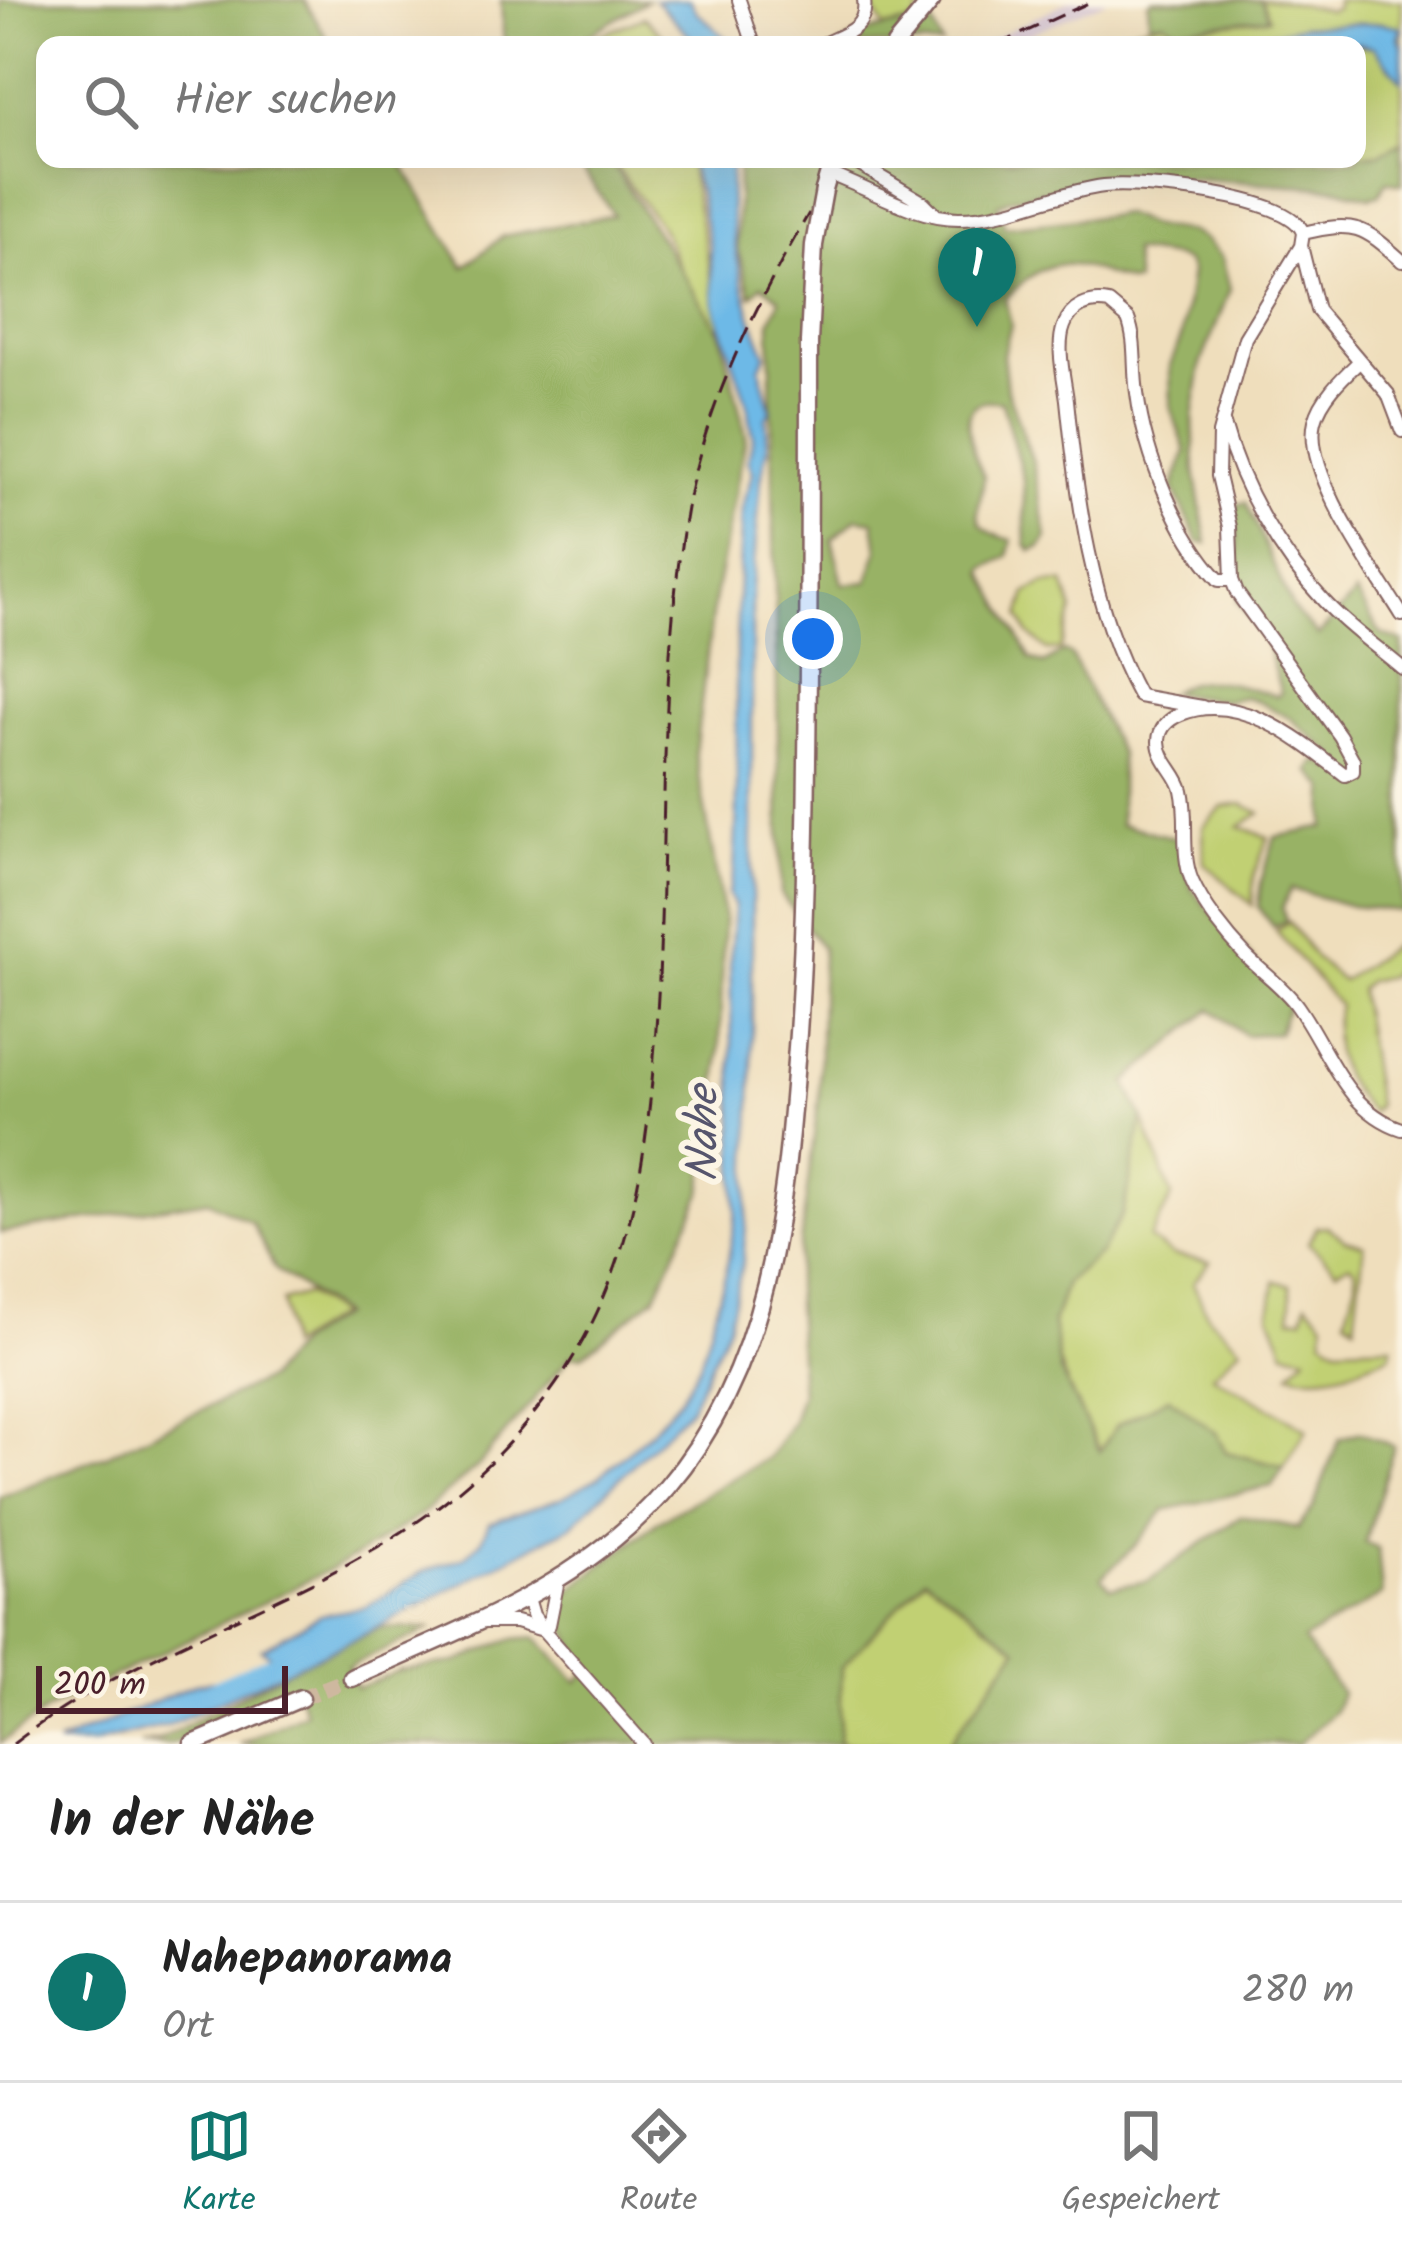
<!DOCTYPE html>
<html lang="de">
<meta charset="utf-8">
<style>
:root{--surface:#fff;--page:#f6f6f6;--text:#222;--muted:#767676;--line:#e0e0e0;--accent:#0f766e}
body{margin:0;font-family:Kalam,sans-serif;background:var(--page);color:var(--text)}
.scale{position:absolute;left:36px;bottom:30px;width:252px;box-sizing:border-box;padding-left:12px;border:6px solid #4a1f2b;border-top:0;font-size:33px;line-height:42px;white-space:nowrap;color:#4a1f2b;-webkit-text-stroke:9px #fcf5e5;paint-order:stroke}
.you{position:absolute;left:813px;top:639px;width:42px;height:42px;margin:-30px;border:9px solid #fff;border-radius:50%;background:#1a73e8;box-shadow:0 0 0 18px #1a73e833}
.badge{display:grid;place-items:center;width:78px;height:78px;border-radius:50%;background:var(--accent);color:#fff;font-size:39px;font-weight:700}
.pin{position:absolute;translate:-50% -99px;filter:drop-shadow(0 3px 6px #0008)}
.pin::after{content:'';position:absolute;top:63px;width:42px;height:36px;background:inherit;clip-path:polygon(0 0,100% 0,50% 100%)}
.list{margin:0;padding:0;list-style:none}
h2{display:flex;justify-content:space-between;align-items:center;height:156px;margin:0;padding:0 48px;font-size:51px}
h2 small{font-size:39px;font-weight:400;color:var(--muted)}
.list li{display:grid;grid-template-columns:78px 1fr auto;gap:36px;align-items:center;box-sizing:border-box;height:180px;padding:0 48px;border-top:3px solid var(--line)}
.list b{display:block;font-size:45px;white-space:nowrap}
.list p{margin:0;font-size:39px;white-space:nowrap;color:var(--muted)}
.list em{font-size:39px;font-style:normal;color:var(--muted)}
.icon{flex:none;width:66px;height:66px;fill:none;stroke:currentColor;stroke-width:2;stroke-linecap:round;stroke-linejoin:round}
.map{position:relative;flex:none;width:1402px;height:1744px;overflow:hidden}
.search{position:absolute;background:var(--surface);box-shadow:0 12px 48px #0002;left:36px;right:36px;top:36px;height:132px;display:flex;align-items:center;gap:30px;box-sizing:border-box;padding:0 42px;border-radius:24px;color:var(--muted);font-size:45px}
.sheet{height:336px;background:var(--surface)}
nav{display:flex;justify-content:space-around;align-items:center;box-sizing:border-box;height:168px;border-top:3px solid var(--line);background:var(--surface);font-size:33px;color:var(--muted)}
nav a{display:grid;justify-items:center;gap:6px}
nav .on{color:var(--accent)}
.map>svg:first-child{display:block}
.industrial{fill:#cfbdcf}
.green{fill:#c1d073;stroke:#86784f;stroke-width:3}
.forest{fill:#98b265;stroke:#716848;stroke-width:3;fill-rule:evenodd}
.water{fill:#6db9e7;stroke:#5c6c89;stroke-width:3}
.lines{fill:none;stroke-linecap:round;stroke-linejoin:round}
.river{stroke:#6db9e7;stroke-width:15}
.major-tunnel{stroke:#ceb89f;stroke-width:16;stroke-dasharray:16 8;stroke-linecap:butt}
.minor-casing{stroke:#84625e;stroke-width:16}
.major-casing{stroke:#84625e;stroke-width:21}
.minor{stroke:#fff;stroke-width:12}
.major{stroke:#fff;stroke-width:16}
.rail{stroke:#4a1f2b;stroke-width:3;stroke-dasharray:18 9;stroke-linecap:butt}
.major-bridge-casing{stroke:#84625e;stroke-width:21;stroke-linecap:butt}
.major-bridge{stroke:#fff;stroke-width:16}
.labels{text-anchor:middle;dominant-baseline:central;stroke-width:12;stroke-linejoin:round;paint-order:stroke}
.water-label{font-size:45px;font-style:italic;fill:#56556d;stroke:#fcf5e5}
</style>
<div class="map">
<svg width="1402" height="1744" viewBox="0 0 1402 1744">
<rect width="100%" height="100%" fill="#fcf5e5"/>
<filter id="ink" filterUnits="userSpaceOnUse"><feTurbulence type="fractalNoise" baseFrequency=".00833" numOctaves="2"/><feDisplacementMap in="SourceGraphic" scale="24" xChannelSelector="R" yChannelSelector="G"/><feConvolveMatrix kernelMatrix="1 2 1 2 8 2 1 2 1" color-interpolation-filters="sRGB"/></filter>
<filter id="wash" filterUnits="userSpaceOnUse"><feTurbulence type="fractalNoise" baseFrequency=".004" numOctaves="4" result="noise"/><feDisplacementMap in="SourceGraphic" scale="48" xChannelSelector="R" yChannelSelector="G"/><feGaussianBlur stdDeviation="2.7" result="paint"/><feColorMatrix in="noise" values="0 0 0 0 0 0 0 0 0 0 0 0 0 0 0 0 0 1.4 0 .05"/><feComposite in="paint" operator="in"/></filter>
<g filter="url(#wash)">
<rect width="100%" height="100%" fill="#efdebc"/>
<path class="industrial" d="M1070,0H1108L1004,45L982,44Z"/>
<path class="green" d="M867,0H918L923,5L902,43L885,28Z
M1261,0H1281L1329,11L1336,8V0H1402V45L1382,23L1302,26L1245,40L1199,45H1133L1118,32L1164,21L1175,29L1268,18Z
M644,17L672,45H576Z
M1324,41L1374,47L1402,82V142L1377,154H1357V45H1312Z
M610,159H688L721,327L703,320L662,228Z
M1064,583L1073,611L1060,650H1047L1028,633L1020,616L1027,593L1044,584Z
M1242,804L1261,813L1239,827L1268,837L1254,876L1252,905L1204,863L1203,827L1222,807Z
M1289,922L1316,959L1342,981L1393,946L1397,961L1390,976L1368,981L1359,989L1377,1105L1371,1112C1341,1082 1326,1047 1339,1006L1276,931Z
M1143,1118L1172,1197L1149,1239L1173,1255L1210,1262L1193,1283L1208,1316L1241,1347L1212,1375L1307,1429L1284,1467L1225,1452L1216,1433L1101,1452C1078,1406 1028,1330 1068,1281C1088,1256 1106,1249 1120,1217C1130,1196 1135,1145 1143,1118Z
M1327,1226L1345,1240L1364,1245L1355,1325L1346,1318L1356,1282L1355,1268L1349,1264L1337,1270L1308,1243L1316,1227Z
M1275,1281L1291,1285V1317H1303L1307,1302L1324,1321L1323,1338L1337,1347L1392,1345L1390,1355C1359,1368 1324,1382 1290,1373L1306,1355L1285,1351L1270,1314Z
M306,1294L338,1315L288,1347L282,1301Z
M925,1577L1018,1648L948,1744H842L839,1741L842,1667Z"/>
<path class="forest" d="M0,0H304L331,45H45V159H399L464,267L503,236L614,215L575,159H609L721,333L746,436L713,607L695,752L724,919L719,1066L702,1193L655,1297L582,1356L571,1355L478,1466L419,1516L351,1559L54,1706L0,1743V1497L106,1455L267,1379L299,1342L341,1315L275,1269L252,1223L208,1200L0,1233Z
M501,0H648L571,45H504Z
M1153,0H1261L1269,18L1175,29L1164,21L1149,22L1148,3Z
M930,18L942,45H842L863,33Z
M1402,142V184L1386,181L1379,195L1370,197L1337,188L1146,175L1080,183L1009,199L997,206L1005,227L1124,214L1151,226L1191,232L1205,240L1222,258L1230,289L1201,364L1193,417L1195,471L1207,543L1199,542L1173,488L1186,451L1171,409L1170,366L1182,335L1191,272L1187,263L1175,257L1132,251L1136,282L1130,283C1071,263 1054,248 1005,299L1011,325L1003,354L1007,390L1033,462L1047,537L1041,547L1031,551L1026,544L1023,478L1002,402C948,391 972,451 984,477C981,510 962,527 1012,540L1008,557L985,568L984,573L1031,659L1044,664L1064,651L1071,655L1120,754V824L1179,839L1192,889L1289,1002L1278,1033L1245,1035L1211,1009L1126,1082L1143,1118L1123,1213L1100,1253L1066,1283L1053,1323L1060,1371L1100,1451L1117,1425L1169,1397L1216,1433L1226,1452L1284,1467L1272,1486L1164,1510L1140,1541L1101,1578L1111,1588L1148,1581L1241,1516L1298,1528L1313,1508L1339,1439L1360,1432L1394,1446L1365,1542L1378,1548L1382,1595L1303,1640L1341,1693L1334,1712L1298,1744H948L1018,1648L925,1577L842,1667L839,1740L842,1744H240L305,1712L296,1690L171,1744H140L157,1741L289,1670L380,1628H432L348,1667L356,1688L401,1671L457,1662L511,1639L536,1637L578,1682L587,1671L561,1618L567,1592L657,1522L768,1458L792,1422L801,1393L795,1285L819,1097L822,948L781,894L770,322L780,299L762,285L751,296L737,247L738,159H1357V154H1377ZM857,518L874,521L878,550L868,582L843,584L832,539Z
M1246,502L1293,609L1318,636L1356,593L1381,634L1402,642V911L1351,906L1291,889L1282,908L1286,921L1274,927L1258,907L1261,881L1275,837L1325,827L1326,788L1310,771L1317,761L1336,769L1335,756L1291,719L1258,701L1245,697L1225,701L1169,692C1203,670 1241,686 1277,696L1281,693L1266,642L1237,600L1243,591L1239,577L1236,505Z"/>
<path class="water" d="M655,0H690L697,12L733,45H698Z
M1382,23L1401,27L1398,38L1402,45V82L1374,47L1358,43L1199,45L1245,40L1302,26Z
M688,159H732C725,215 742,302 766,354L760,367L771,411L766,418L768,447L761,480L752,589V1081L747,1216L743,1261L728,1326L690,1408L571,1526L361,1636L168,1725L91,1744H57L195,1684L211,1681L222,1689L274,1658L261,1649L321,1615L365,1607L424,1571L465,1557L481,1541L489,1523L561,1498L599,1477L649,1433L680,1398L700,1364L726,1272L736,1213L730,963L734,907L728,894L734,872L737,807L736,646L742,506L753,472L748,460L753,437L748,406L714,305L710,248L699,192Z"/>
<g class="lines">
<path class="river" d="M201,1694L278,1659"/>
</g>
</g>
<g filter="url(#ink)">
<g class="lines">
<path class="major-tunnel" d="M301,1698L352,1678"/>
<g class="minor-casing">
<path id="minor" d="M739,0L754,45
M821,45C844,34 868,29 864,0
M850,159L924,203L936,215
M829,174C871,189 914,218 959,218C1009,218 1055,192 1104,186C1140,182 1292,195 1303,233
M1303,233L1301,246L1245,338L1219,433L1218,476L1230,527L1232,580L1237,593L1340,736L1353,760V771L1345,775C1302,742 1240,690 1181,714C1169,719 1159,728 1159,741C1159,760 1178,773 1182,790C1189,820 1180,852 1192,881C1203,906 1227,936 1246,956C1263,973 1284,987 1298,1007C1330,1053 1345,1110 1402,1129
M1303,233C1355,221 1362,225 1402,261
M1301,246L1317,310L1388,394L1402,431
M1360,361C1343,377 1321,397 1315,421C1302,472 1375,571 1402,615
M1224,424C1241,487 1279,553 1324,601C1347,626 1376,646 1402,668
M1202,707L1139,696C1091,608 1077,498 1067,400C1064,377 1056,347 1064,326C1071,307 1090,299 1109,303L1128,319C1137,342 1133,368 1137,393C1145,456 1176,533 1219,580H1232
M528,1598L533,1615L545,1632L644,1744
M484,1622H516L540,1629
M549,1625L558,1580"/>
</g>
<g class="major-casing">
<path id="major" d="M895,45L932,0
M824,190L833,159
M352,1678C465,1628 585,1584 667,1487C769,1368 785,1210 796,1060C804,960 806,860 807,760C809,621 809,481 809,342
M193,1744L301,1698"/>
</g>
<use href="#minor" class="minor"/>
<use href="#major" class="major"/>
<path class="rail" d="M997,45L1095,0
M13,1744C165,1625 367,1593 503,1449C636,1308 649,1162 659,978C666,822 660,662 687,508C706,404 756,304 809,213"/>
<g class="major-bridge-casing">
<path id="major-bridge" d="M809,342L814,245L824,190"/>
</g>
<use href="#major-bridge" class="major-bridge"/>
</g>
</g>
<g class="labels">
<g class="water-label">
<text transform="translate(705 1134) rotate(-90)">Nahe</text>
</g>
</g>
</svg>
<div class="scale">200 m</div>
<div class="you"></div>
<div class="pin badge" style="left:977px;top:327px">1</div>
<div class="search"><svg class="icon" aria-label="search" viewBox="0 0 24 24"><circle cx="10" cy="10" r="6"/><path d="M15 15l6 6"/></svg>Hier suchen</div>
</div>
<section class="sheet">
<h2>In der Nähe<small></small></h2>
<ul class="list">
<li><span class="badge">1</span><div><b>Nahepanorama</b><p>Ort</p></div><em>280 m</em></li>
</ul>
</section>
<nav>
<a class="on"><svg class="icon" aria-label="map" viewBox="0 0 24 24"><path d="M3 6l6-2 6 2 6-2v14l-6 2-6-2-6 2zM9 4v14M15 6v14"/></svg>Karte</a>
<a><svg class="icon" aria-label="directions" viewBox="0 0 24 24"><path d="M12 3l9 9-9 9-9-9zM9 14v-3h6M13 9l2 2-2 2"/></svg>Route</a>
<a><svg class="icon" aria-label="saved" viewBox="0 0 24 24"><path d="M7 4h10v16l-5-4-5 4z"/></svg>Gespeichert</a>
</nav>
